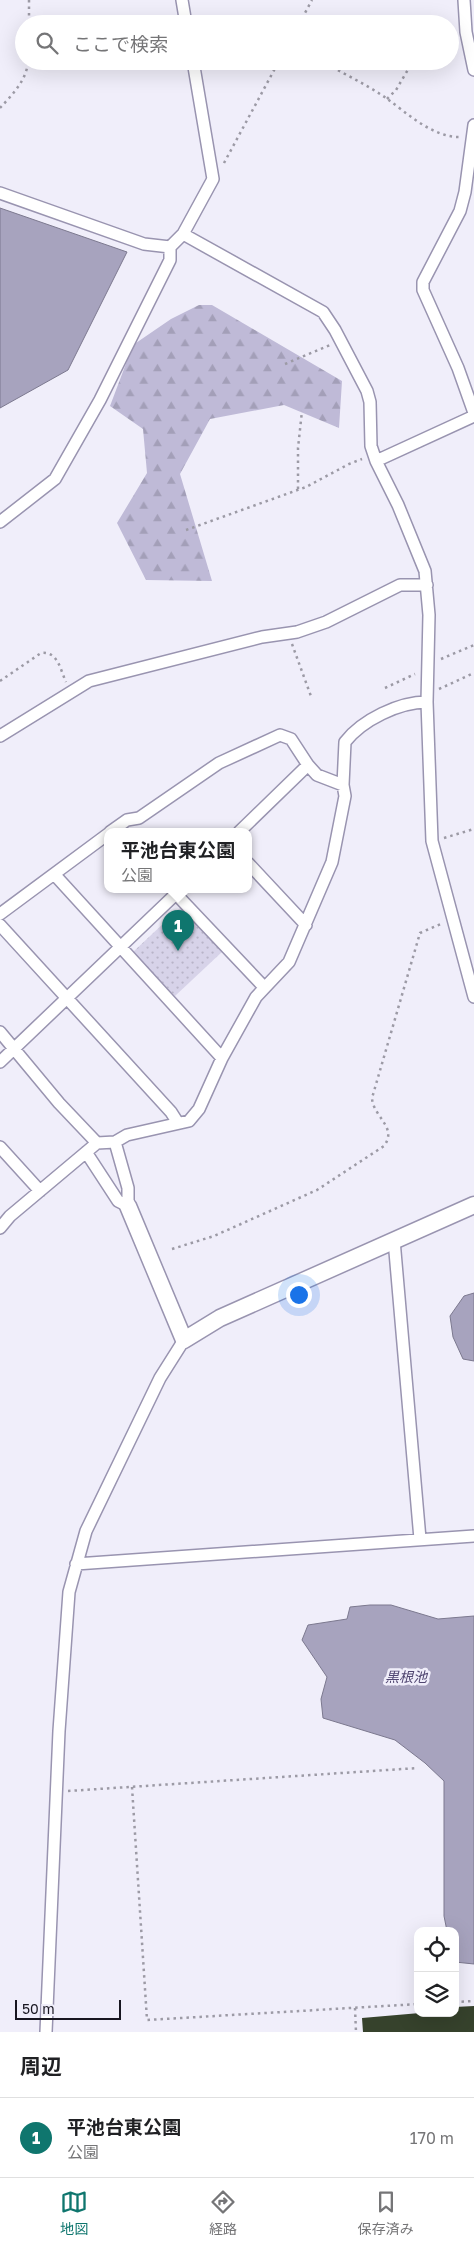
<!DOCTYPE html>
<html lang="ja">
<meta charset="utf-8">
<style>
:root{--surface:#fff;--page:#f2f2f2;--text:#202124;--muted:#757577;--line:#e0e0e0;--accent:#0f766e}
body{margin:0;font-family:"Golos Text","Noto Sans JP",sans-serif;background:var(--page);color:var(--text)}
.controls{position:absolute;right:15px;bottom:15px;display:grid;overflow:hidden;border-radius:10px;box-shadow:0 5px 20px #0002}
.controls button{width:45px;height:45px;display:grid;place-items:center;padding:0;border:0;border-bottom:1px solid var(--line);background:var(--surface);color:var(--text);font:25px sans-serif}
.scale{position:absolute;left:15px;bottom:12px;width:106px;box-sizing:border-box;padding-left:5px;border:2px solid #181620;border-top:0;font-size:14px;line-height:18px;white-space:nowrap;color:#181620;-webkit-text-stroke:4px #f0eefa;paint-order:stroke}
.you{position:absolute;left:298px;top:1294px;width:18px;height:18px;margin:-12px;border:4px solid #fff;border-radius:50%;background:#1a73e8;box-shadow:0 0 0 8px #1a73e833}
.badge{display:grid;place-items:center;width:32px;height:32px;border-radius:50%;background:var(--accent);color:#fff;font-size:16px;font-weight:700}
.pin{position:absolute;translate:-50% -41px;filter:drop-shadow(0 1px 2px #0008)}
.pin::after{content:'';position:absolute;top:26px;width:18px;height:15px;background:inherit;clip-path:polygon(0 0,100% 0,50% 100%)}
.popup{position:absolute;left:104px;top:828px;width:148px;height:65px;box-sizing:border-box;display:grid;place-content:center;border-radius:10px;background:var(--surface);filter:drop-shadow(0 1px 4px #0005);font-size:16px;white-space:nowrap;color:var(--muted)}
.popup b{font-size:19px;color:var(--text)}
.popup::after{content:'';position:absolute;left:50%;top:100%;margin-left:-10px;border:10px solid transparent;border-top-color:var(--surface)}
.list{margin:0;padding:0;list-style:none}
h2{display:flex;justify-content:space-between;align-items:center;height:65px;margin:0;padding:0 20px;font-size:21px}
h2 small{font-size:16px;font-weight:400;color:var(--muted)}
.list li{display:grid;grid-template-columns:32px 1fr auto;gap:15px;align-items:center;box-sizing:border-box;height:80px;padding:0 20px;border-top:1px solid var(--line)}
.list b{display:block;font-size:19px;white-space:nowrap}
.list p{margin:0;font-size:16px;white-space:nowrap;color:var(--muted)}
.list em{font-size:16px;font-style:normal;color:var(--muted)}
.icon{flex:none;width:28px;height:28px;fill:none;stroke:currentColor;stroke-width:2;stroke-linecap:round;stroke-linejoin:round}
.map{position:relative;flex:none;width:474px;height:2032px;overflow:hidden}
.search{position:absolute;background:var(--surface);box-shadow:0 5px 20px #0002;left:15px;right:15px;top:15px;height:55px;display:flex;align-items:center;gap:12px;box-sizing:border-box;padding:0 18px;border-radius:28px;color:var(--muted);font-size:19px}
.sheet{height:145px;background:var(--surface)}
nav{display:flex;justify-content:space-around;align-items:center;box-sizing:border-box;height:70px;border-top:1px solid var(--line);background:var(--surface);font-size:14px;color:var(--muted)}
nav a{display:grid;justify-items:center;gap:2px}
nav .on{color:var(--accent)}
.map>svg:first-child{display:block}
.forest{fill:url(#forest-firs)}
.park{fill:url(#park-dots)}
.water{fill:#a7a3be;stroke:#7c798f}
.building{fill:#36422c}
.lines{fill:none;stroke-linecap:round;stroke-linejoin:round}
.street-casing{stroke:#9994b0;stroke-width:14}
.secondary-casing{stroke:#9994b0;stroke-width:19}
.path{stroke:#9c9aa5;stroke-width:2.5;stroke-dasharray:2.5 4;stroke-linecap:butt}
.street{stroke:#fff;stroke-width:11}
.secondary{stroke:#fff;stroke-width:16}
.labels{text-anchor:middle;dominant-baseline:central;stroke-width:5;stroke-linejoin:round;paint-order:stroke}
.water-label{font-size:14px;font-style:italic;fill:#504671;stroke:#f0eefa}
</style>
<div class="map">
<svg width="474" height="2032" viewBox="0 0 474 2032">
<defs>
<pattern id="forest-firs" width="22" height="20" patternUnits="userSpaceOnUse" patternTransform="scale(1.25)"><rect width="22" height="20" fill="#bfbad7"/><path d="M5 1l3.5 6h-7zM16 11l3.5 6h-7z" fill="#a39fb8"/></pattern>
<pattern id="park-dots" width="8" height="8" patternUnits="userSpaceOnUse" patternTransform="scale(1.25)"><rect width="8" height="8" fill="#d7d3e9"/><path d="M2 2h.1M6 6h.1" fill="none" stroke="#b8b4c8" stroke-width="1.8" stroke-linecap="round"/></pattern>
</defs>
<rect width="100%" height="100%" fill="#f0eefa"/>
<path class="forest" d="M199,305H212L342,381L339,428L284,405L210,419L180,474L212,581L146,580L117,523L147,473L143,429L110,406L133,345L171,319Z"/>
<path class="park" d="M181,907L223,951L175,996L133,952Z"/>
<path class="water" d="M0,208L127,252L68,370L0,408Z
M474,1293V1361L463,1359L453,1337L450,1316L464,1296Z
M370,1605H391L438,1619L474,1616V1964L455,1962V1931H447L444,1916V1781L425,1763L395,1740L323,1718L321,1699L327,1677L302,1640L308,1625L347,1619L350,1607Z"/>
<path class="building" d="M474,2006V2032H363L362,2018L420,2013H455V2007Z"/>
<g class="lines">
<g class="street-casing">
<path id="street" d="M182,0L186,24
M464,0L466,32L474,70
M474,125L465,192L460,211L423,282V290L458,368L474,413
M0,193L144,244L170,247
M183,234L323,312L335,330L367,391L370,402L371,446L376,461L398,505L425,571L429,615L427,702L432,841L474,997
M376,461L474,416
M0,522L55,479L100,400L170,260V247L183,234L213,179L193,61
M0,736L89,681L262,637L297,632L326,622L400,585H427
M110,832L127,820L139,818L219,763L280,735L291,739L308,765L317,775L343,785
M239,832L308,765
M248,863L306,925
M54,874L222,1058
M176,894L264,987
M0,914L108,834
M0,925L171,1112L178,1123
M0,1032L59,1103L97,1143
M0,1062L180,890
M0,1147L40,1191
M86,1152L118,1201L128,1206V1188L115,1142
M0,1228L10,1216L97,1143L115,1142L127,1135L189,1121L199,1109L222,1058L256,997L289,962L332,862L345,796L343,785L345,742C362,720 399,702 427,702
M394,1240L420,1539
M76,1564L474,1536
M46,2032L59,1731L69,1592L86,1531L160,1378L184,1340"/>
</g>
<g class="secondary-casing">
<path id="secondary" d="M128,1206L184,1340L220,1318L474,1205"/>
</g>
<path class="path" d="M29,0V24
M299,24L312,0
M321,61C342,73 366,84 386,98C407,113 433,138 461,137
M387,99L396,90L413,61
M0,108C12,95 27,80 28,61
M224,163L279,61
M285,364L330,345
M298,489V448L302,411
M186,530L306,487L349,464L362,459
M292,644L312,699
M441,659L474,645
M0,681L41,653C58,651 60,669 66,682
M385,688L415,674
M439,689L474,673
M444,838L474,829
M172,1249L214,1236L317,1190L384,1146C398,1127 373,1117 372,1098L420,933L443,923
M132,1787L147,2020L418,2004
M68,1791L418,1768
M455,2002L474,2001
M355,2008L356,2032"/>
<use href="#street" class="street"/>
<use href="#secondary" class="secondary"/>
</g>
<g class="labels">
<g class="water-label">
<text x="406" y="1676">黒根池</text>
</g>
</g>
</svg>
<div class="controls">
<button><svg class="icon" aria-label="locate" viewBox="0 0 24 24"><circle cx="12" cy="12" r="6"/><path d="M12 2v4M12 18v4M2 12h4M18 12h4"/></svg></button>
<button><svg class="icon" aria-label="layers" viewBox="0 0 24 24"><path d="M12 4l9 5-9 5-9-5zM3 14l9 5 9-5"/></svg></button>
</div>
<div class="scale">50 m</div>
<div class="you"></div>
<div class="pin badge" style="left:178px;top:951px">1</div>
<div class="popup"><b>平池台東公園</b>公園</div>
<div class="search"><svg class="icon" aria-label="search" viewBox="0 0 24 24"><circle cx="10" cy="10" r="6"/><path d="M15 15l6 6"/></svg>ここで検索</div>
</div>
<section class="sheet">
<h2>周辺<small></small></h2>
<ul class="list">
<li><span class="badge">1</span><div><b>平池台東公園</b><p>公園</p></div><em>170 m</em></li>
</ul>
</section>
<nav>
<a class="on"><svg class="icon" aria-label="map" viewBox="0 0 24 24"><path d="M3 6l6-2 6 2 6-2v14l-6 2-6-2-6 2zM9 4v14M15 6v14"/></svg>地図</a>
<a><svg class="icon" aria-label="directions" viewBox="0 0 24 24"><path d="M12 3l9 9-9 9-9-9zM9 14v-3h6M13 9l2 2-2 2"/></svg>経路</a>
<a><svg class="icon" aria-label="saved" viewBox="0 0 24 24"><path d="M7 4h10v16l-5-4-5 4z"/></svg>保存済み</a>
</nav>
